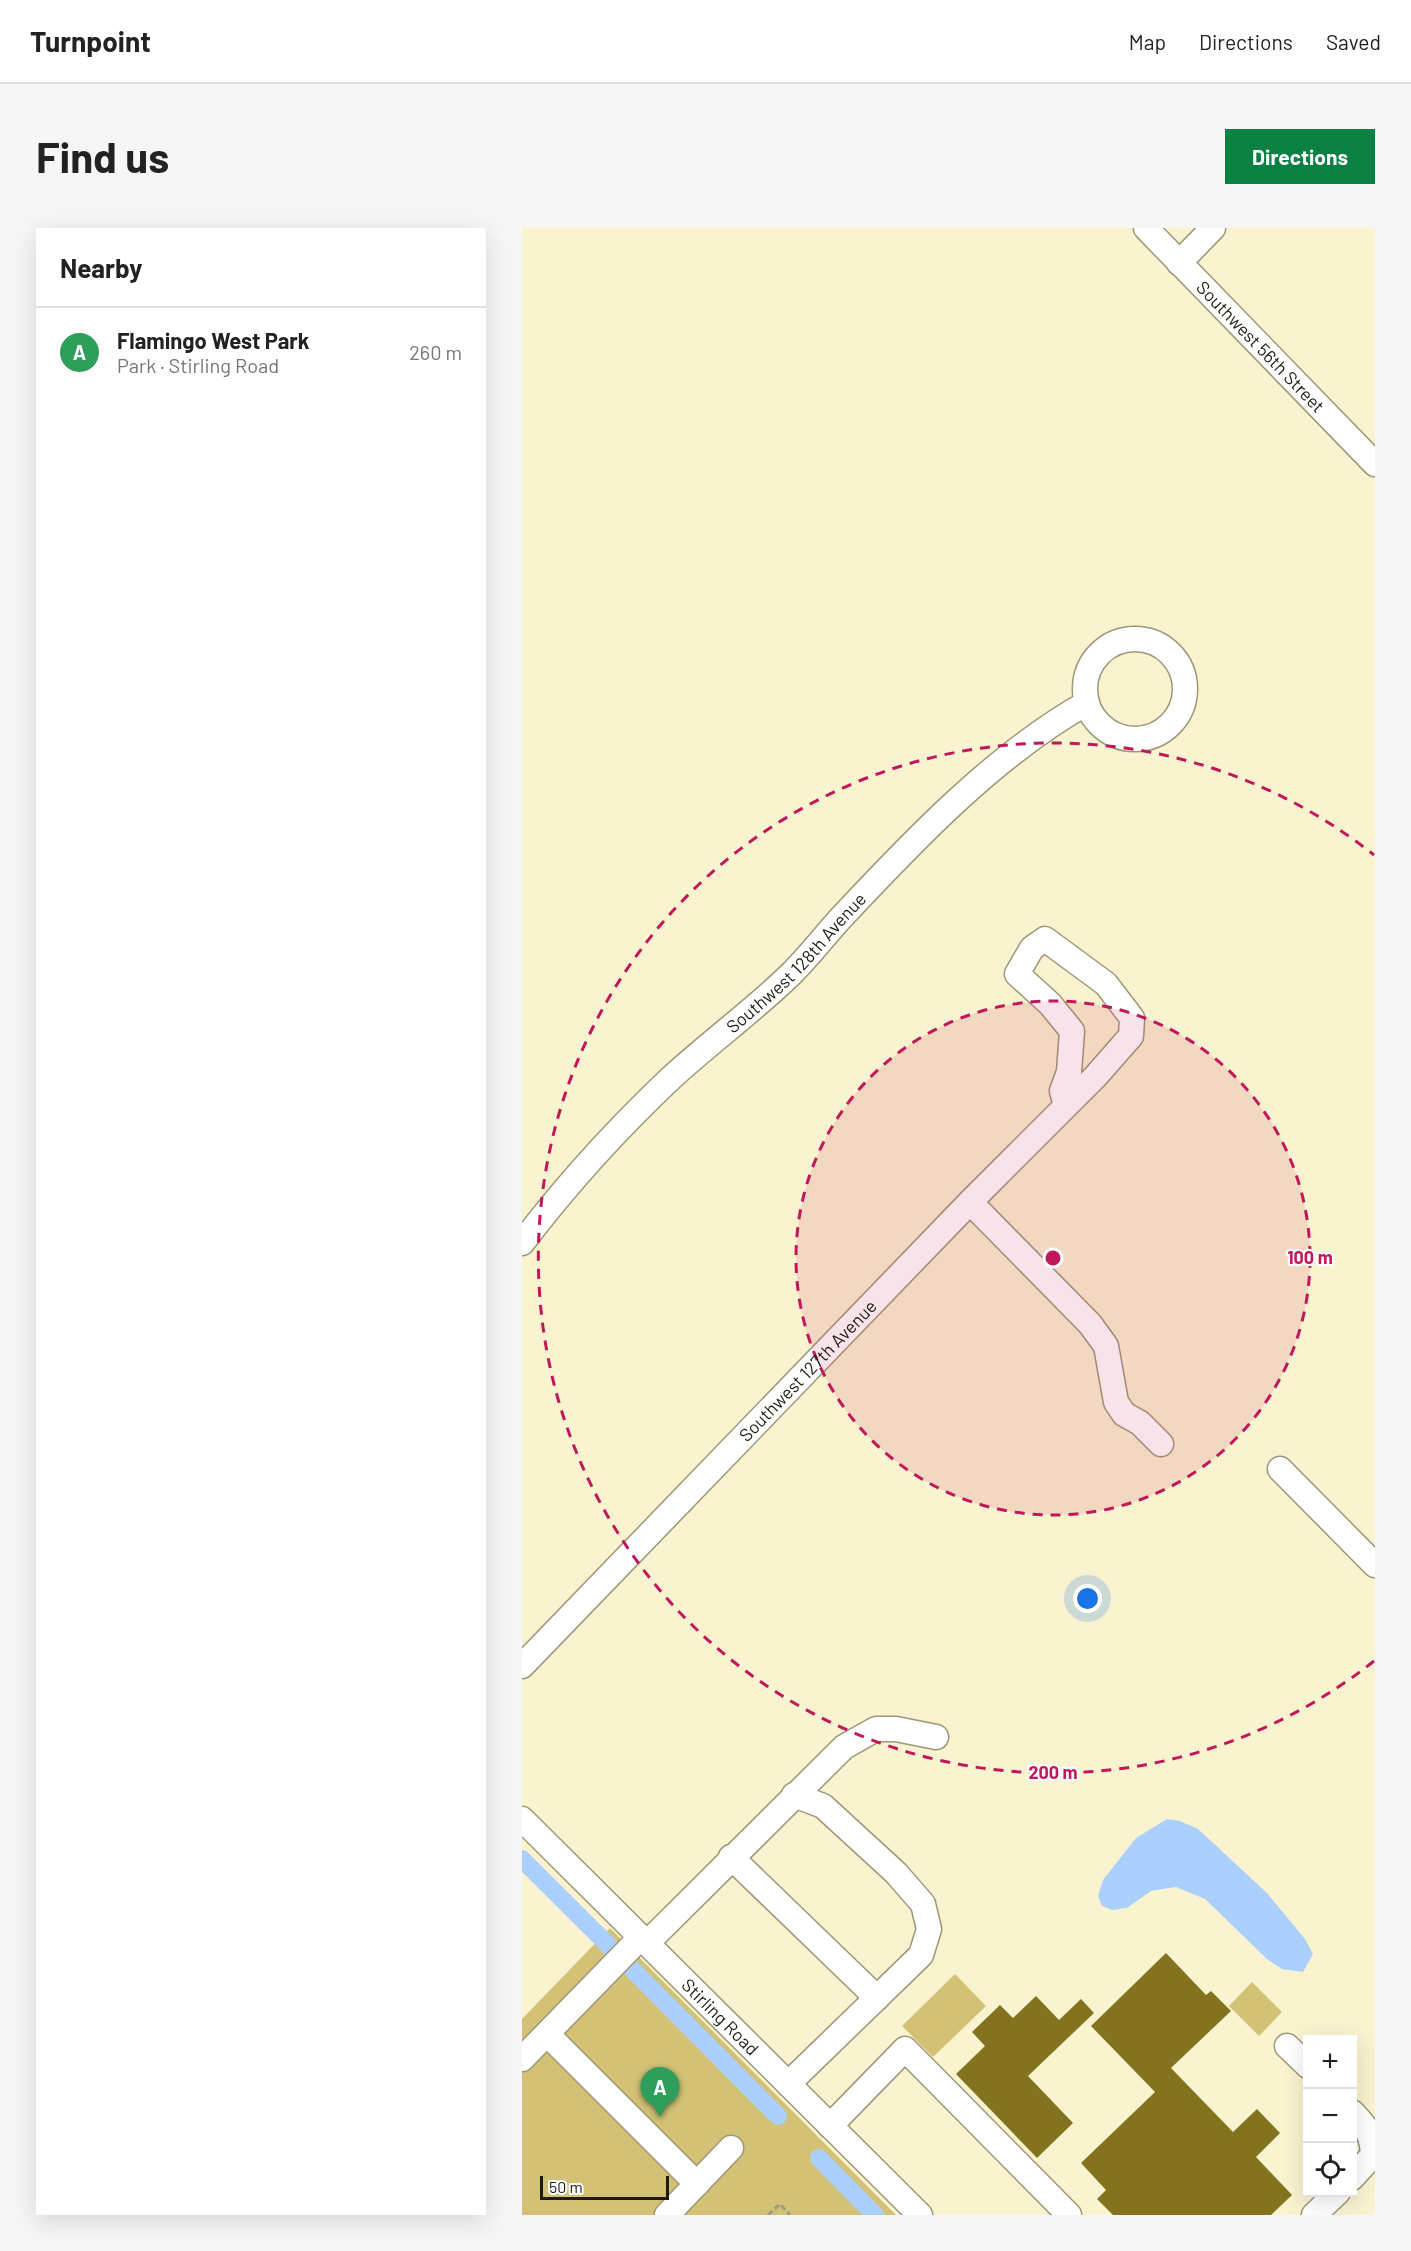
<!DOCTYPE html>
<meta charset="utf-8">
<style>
:root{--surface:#fff;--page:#f6f6f6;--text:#222;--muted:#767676;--line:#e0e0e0;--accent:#0b8043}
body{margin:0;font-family:Barlow,sans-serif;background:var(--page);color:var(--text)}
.controls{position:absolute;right:18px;bottom:18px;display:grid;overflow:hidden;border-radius:0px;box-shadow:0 6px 24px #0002}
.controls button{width:54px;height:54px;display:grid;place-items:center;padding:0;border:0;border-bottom:2px solid var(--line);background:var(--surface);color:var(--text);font:30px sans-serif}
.scale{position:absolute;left:18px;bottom:15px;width:129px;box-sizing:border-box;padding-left:6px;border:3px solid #1f1c0f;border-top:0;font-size:16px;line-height:21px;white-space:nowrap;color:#1f1c0f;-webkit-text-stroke:4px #fff;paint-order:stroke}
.you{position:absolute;left:566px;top:1371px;width:21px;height:21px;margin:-15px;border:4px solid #fff;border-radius:50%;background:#1a73e8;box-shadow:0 0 0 9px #1a73e833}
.badge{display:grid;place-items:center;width:39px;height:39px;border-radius:50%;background:var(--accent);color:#fff;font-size:20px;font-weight:700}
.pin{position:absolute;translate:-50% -50px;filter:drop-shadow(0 2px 3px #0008)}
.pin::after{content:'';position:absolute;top:32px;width:21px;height:18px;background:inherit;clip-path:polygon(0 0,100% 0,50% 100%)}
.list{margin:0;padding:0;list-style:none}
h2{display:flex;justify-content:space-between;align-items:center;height:78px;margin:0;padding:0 24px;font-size:26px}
h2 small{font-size:20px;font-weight:400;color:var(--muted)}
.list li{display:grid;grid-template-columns:39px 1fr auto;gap:18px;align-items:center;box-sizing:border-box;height:90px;padding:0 24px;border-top:2px solid var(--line)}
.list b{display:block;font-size:22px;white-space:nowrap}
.list p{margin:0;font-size:20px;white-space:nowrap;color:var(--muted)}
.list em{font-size:20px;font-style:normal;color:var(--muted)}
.icon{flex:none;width:33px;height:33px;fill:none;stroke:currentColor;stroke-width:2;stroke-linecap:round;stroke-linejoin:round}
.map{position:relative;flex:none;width:853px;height:1987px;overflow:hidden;border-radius:0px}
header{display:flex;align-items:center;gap:36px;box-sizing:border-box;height:84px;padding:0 30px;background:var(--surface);border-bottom:2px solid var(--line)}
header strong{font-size:28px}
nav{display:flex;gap:33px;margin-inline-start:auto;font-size:21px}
.intro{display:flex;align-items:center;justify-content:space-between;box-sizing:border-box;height:144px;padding:0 36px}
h1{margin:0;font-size:42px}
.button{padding:15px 27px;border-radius:0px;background:var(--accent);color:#fff;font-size:21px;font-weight:700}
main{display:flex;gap:36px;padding:0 36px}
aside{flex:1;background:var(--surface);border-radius:0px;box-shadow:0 6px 24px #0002}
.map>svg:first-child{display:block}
.green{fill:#d3c275}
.water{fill:#abcffe}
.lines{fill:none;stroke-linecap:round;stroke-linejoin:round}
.canal{stroke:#abcffe;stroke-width:18}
.building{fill:#83731f}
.minor-casing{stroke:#9e9777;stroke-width:27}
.path{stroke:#a19b81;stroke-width:3;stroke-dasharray:6 3;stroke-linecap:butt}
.minor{stroke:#fff;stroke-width:24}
.ring{fill:none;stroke:#c2185b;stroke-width:3;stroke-dasharray:10 8}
.labels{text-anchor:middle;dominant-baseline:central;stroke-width:4.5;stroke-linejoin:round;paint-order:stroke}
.street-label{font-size:18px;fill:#1f1c0f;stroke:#fff}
.centre{fill:#c2185b;stroke:#fff;stroke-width:3}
.ring-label{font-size:18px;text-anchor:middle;font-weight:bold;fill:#c2185b;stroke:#fff;stroke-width:4.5;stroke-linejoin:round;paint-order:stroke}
</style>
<header>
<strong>Turnpoint</strong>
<nav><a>Map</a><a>Directions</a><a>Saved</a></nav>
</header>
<div class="intro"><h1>Find us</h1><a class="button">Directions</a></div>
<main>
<aside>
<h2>Nearby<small></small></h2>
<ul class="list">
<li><span class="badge" style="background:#2e9e5b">A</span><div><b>Flamingo West Park</b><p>Park · Stirling Road</p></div><em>260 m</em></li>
</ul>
</aside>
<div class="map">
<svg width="853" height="1987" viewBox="0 0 853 1987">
<rect width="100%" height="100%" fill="#faf3d0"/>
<path class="green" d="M88,1700L374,1987H0V1791Z
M433,1746L464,1778L411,1829L380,1798Z
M730,1754L760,1784L737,1808L707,1778Z"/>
<path class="water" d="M645,1591L658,1593L676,1601L745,1665L783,1711L791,1726L781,1744L760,1741L745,1731L683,1671L654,1659L629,1663L605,1680L590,1682L580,1678L576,1668L581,1652L614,1610Z"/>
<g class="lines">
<path class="canal" d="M0,1631L89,1720
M109,1740L256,1888
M297,1930L353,1987"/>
</g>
<path class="building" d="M644,1725L684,1767L689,1763L709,1783L649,1840L711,1904L735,1881L758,1905L734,1929L770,1967L749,1987H591L575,1971L584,1962L559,1935L633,1864L569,1798Z
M514,1768L537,1792L559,1771L572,1785L506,1848L551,1895L515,1930L434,1846L463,1818L450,1804L478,1777L491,1790Z"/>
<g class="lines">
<g class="minor-casing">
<g id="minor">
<path id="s1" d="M624,0L853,236"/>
<path d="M657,35L691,0"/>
<circle cx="613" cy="461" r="50"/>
<path d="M448,974L568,1096L584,1118L594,1174L602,1186L618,1195L639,1216"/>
<path id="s2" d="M0,1015C45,956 95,901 149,850C188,814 231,783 269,746C286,729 301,710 317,692C389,615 473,526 565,475"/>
<path d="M758,1241L853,1337"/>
<path id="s3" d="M0,1438L448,974L573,849L609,808L610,790L584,756L523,711L510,720L495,746L528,776L550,803L547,844L540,863L544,878"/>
<path id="s4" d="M0,1591L398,1987"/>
<path d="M209,1629L355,1770"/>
<path d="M125,1715L322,1519L354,1501H374L414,1509"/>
<path d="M25,1806L175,1956"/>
<path d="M765,1818L786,1838"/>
<path d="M0,1831L119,1709"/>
<path d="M266,1856L399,1727L407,1701L401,1676L374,1645L301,1578L272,1567"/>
<path d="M830,1884C845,1899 850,1907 851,1927L830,1950"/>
<path d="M308,1898L383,1821L547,1987"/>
<path d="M145,1987L209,1920"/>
<path d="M792,1987L816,1964"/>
</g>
</g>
<path class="path" d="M246,1987L258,1976L268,1987"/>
<use href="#minor" class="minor"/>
</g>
<circle cx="531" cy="1030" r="257" fill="#c2185b" fill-opacity=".12"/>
<g class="ring">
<circle cx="531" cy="1030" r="257"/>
<path d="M852 1433A515 515 0 1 1 852 627"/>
</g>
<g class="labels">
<g class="street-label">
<text stroke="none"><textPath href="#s1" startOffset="165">Southwest 56th Street</textPath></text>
<text stroke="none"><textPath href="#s2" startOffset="393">Southwest 128th Avenue</textPath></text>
<text stroke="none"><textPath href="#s3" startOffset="411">Southwest 127th Avenue</textPath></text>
<text stroke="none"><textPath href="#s4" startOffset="280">Stirling Road</textPath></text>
</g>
</g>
<circle cx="531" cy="1030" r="9" class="centre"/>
<g class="ring-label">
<text x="788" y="1036">100 m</text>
<text x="531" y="1551">200 m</text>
</g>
</svg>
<div class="controls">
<button>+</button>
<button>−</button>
<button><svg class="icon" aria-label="locate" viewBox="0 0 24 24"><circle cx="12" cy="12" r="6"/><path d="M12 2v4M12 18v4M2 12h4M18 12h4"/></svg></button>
</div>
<div class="scale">50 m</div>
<div class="you"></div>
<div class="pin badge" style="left:138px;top:1889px;background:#2e9e5b">A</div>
</div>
</main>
